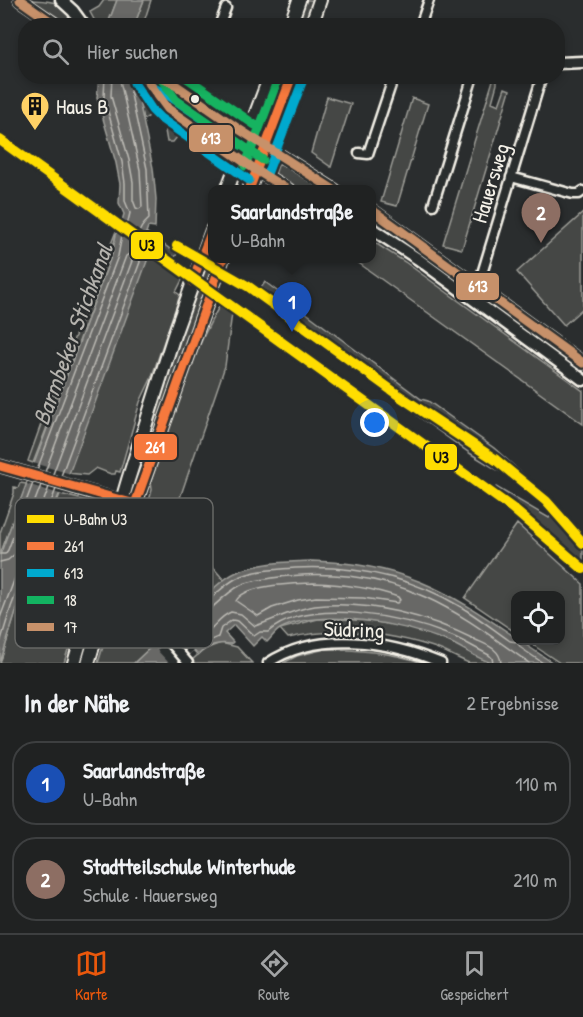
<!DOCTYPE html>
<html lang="de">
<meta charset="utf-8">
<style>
:root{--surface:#202222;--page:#2d2f2f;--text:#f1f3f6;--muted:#a2a4a5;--line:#3d3f40;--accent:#ea580c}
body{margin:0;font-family:"Patrick Hand",sans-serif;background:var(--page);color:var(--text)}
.controls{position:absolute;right:18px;bottom:18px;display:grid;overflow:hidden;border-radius:12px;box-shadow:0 3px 9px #0003}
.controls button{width:54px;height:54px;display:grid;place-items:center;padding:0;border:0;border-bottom:2px solid var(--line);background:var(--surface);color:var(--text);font:30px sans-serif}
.you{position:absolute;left:375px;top:423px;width:21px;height:21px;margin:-15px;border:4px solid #fff;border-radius:50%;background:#1a73e8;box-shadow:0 0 0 9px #1a73e833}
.badge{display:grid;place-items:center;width:39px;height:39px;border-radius:50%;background:var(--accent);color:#fff;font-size:20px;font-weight:700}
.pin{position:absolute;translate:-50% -50px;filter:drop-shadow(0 2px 3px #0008)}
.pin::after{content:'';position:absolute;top:32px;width:21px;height:18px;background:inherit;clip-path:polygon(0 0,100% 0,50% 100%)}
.popup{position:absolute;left:208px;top:185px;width:168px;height:78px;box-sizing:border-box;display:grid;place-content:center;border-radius:12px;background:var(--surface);filter:drop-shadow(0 2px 4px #0005);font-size:20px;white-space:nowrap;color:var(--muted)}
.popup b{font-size:22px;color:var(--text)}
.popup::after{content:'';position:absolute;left:50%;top:100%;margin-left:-12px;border:12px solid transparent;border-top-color:var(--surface)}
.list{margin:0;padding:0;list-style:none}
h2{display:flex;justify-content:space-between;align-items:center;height:78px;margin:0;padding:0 24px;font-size:26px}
h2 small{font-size:20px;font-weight:400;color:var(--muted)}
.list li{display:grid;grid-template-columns:39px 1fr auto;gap:18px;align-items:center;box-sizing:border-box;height:84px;margin:0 12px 12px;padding:0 12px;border:2px solid var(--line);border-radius:24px}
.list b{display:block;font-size:22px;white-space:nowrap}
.list p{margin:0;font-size:20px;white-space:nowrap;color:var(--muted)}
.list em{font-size:20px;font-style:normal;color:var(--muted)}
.icon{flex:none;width:33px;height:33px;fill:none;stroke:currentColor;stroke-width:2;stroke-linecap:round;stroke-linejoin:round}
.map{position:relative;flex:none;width:583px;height:663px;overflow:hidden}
.search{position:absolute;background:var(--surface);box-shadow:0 3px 9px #0003;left:18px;right:18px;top:18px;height:66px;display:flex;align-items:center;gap:15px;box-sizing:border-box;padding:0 21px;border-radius:24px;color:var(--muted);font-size:22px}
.sheet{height:270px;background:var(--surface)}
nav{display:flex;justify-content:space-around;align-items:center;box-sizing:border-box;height:84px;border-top:2px solid var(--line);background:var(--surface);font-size:16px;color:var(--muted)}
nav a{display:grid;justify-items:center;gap:3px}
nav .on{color:var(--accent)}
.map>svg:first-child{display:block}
.green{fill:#444645;stroke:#9c9c96;stroke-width:1.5}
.water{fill:#676866;stroke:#9f9f9a;stroke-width:1.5}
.pier{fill:#2a2d2e}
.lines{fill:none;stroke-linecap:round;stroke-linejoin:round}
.shore{stroke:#bcbab4;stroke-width:1.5}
.minor-casing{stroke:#f4f1e8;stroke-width:13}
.tertiary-casing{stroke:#f4f1e8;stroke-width:15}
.secondary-casing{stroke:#f4f1e8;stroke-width:16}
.minor{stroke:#2a2d2e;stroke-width:8}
.tertiary{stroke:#2a2d2e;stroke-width:10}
.secondary{stroke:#2a2d2e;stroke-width:12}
.rail-casing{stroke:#f4f1e8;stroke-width:4.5}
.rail{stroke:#2a2d2e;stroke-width:2;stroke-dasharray:7;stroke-linecap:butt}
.bus-1-casing{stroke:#2a2d2e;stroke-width:14}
.bus-2-casing{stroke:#2a2d2e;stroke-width:14}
.bus-3-casing{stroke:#2a2d2e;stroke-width:14}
.bus-4-casing{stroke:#2a2d2e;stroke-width:14}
.bus-1{stroke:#f6793e;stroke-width:9}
.bus-2{stroke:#00a9ce;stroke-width:9}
.bus-3{stroke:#13b361;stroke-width:9}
.bus-4{stroke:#c7916a;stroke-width:9}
.metro-1-casing{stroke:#2a2d2e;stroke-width:15}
.metro-1{stroke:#fd0;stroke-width:10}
.bus-dot{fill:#f4f1e8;stroke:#2a2d2e;stroke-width:2}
.labels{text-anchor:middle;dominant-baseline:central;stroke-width:4.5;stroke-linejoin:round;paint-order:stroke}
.poi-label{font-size:22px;fill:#f4f1e8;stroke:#2a2d2e;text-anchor:start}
.street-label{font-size:22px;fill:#f4f1e8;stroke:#2a2d2e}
.water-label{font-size:24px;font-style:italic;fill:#b5b3ae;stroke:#2a2d2e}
.key{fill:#2a2d2e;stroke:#676866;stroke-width:1.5}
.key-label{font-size:16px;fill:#f4f1e8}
.line-badge{stroke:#2a2d2e;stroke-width:2}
.badge-label{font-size:16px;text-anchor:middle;font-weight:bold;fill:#fff}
.pale-badge-label{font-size:16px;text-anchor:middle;font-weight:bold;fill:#111}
</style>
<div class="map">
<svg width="583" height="663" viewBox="0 0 583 663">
<rect width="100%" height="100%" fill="#2a2d2e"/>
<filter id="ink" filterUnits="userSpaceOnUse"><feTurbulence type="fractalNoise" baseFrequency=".0167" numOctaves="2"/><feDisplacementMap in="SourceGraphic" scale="12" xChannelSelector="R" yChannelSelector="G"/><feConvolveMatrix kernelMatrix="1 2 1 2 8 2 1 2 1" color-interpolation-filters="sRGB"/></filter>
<g filter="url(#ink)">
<path class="green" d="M26,0C41,0 71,0 70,20L64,23L56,22Z
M104,0H117L109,21V25H97L90,12L99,7Z
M144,0H151L143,25L136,26L137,18Z
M303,0H317L307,25L297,26Z
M282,77L286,80L272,119L265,114L276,83Z
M494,77H497V84L492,102L499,105L505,88L510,90L462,249L443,244Z
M135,82L147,94L154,113L143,120Z
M174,88L233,129L228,141C216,137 169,107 163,95L166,90Z
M327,97L351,104L331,167L311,153Z
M412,98L428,104L397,206L381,202Z
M163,119L181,132L173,142H167Z
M279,163L322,189H297L274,177Z
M583,213V308L564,325L517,272Z
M372,215L468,284L465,289L372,227Z
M118,226L120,228L117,230L112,254L58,397L52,395Z
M146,232L177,254L175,257L156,246L145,236Z
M372,241L405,262L583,391V424L353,259L372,258Z
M212,243V258L218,259L140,478L134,477L150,423Z
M142,244L184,276L176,292L180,295L151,379L140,402L120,472L116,471L115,474H111L96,468L87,475L68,473Z
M265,282L421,399L428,401L494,448L523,474L399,393L259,291Z
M485,298L583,368V376L482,302Z
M220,305L232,313L225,366L172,521L224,580L173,627L128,578L152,490L151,481C172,422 188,359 220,305Z
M50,399L57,401L33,463L28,461Z
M416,415C438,421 508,468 524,486L471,454Z
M20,483L27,484L0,555V533L14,493V487L18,488Z
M496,487L549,518L551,515L583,540V564L536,522L494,490Z
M60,494L98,504L104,509L106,516L105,523L91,556L85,593L64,663H0L17,609Z
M517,524L583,584V663H560L527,641L560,640V596H516L515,632L465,598Z
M116,614L134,624L153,645L134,663H98L112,617Z
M318,619C363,618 409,624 450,642C465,648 478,656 492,663C485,663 475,663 469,663C456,658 444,650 430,646C384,632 336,627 288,638L280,629Z
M221,643L237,647L252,663H194L192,660L205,649Z
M325,649C358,650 392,652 423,663H283L297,656Z"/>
<path class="water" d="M117,0H144L137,18L136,25H109V21Z
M99,77H133L135,82L153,168L156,199L155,228L148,227L142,244L147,261L70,471L58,497L17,609L0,663V555L112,254L117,230L120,228L124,214L119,203L120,184L116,163L97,98Z
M312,561C400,563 445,589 515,637L516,640L520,641L553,663C535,663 511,663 493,663C478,660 462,647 447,641C405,625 322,606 280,629C275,632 271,638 267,642L262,637L253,646L234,625L225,633L233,642L231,644C217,642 209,645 198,655L193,650L179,663H134L153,645L157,649L177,632L173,627C190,612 218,580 237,572C260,562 288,562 312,561Z"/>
<path class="pier" d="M122,220L145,236L142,244L120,228Z
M33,463L71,474L63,495L27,484Z
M177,631L194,650L179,663H169L157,650Z"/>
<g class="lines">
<path class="shore" d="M112,76L111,96L129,160L133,182V200L136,208L139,209L142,207L140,170L119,76
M37,470L118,256L122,235L126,230L130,213L125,201V183L122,162L104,97L105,76
M45,472L126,256L129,254L132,261L53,474
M61,476L140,262C137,244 133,233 149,219L147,169L127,76
M0,554H5L8,550L33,483
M0,562L8,560L15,554L41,485
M313,583C342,584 370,587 398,597L400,600L397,603L363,598L316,597L298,600L272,608L258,616L236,601C245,584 294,584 313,583Z
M0,618L49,487
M176,640L181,635L183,626C200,611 217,589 237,578C254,570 278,569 295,568C354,565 411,577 461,607C478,617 494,630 510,641L517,642L521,648L543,663
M0,643L11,607L56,489
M184,650L191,645H200L218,637L221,628L232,620L238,621L254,636L260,632H268C310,596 404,617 452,636C464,641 477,649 489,655L492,658L493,663
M501,663C500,649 487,645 476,640C428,616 369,600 315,606C293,609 275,620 255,626L241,614L231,612C215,618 210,639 191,636L190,631C199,619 227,592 241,585C250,580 262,580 272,578C323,570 378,575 425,597C463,614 496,640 529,663"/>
<g class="minor-casing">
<path id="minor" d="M219,26L226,8
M420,26L429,0
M180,88L188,76
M359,153L368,154L394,76
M511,177L573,194H579L583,191
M433,205L473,76
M474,300L542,76
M114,577L188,663
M102,606L113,605L144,614
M268,663C317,630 389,641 441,663"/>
</g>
<g class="tertiary-casing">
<path id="tertiary" d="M20,0L58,26
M61,0L73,11L84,26
M558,63L583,62
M144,76L162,103L168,109L256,170L289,190
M156,76L171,82L237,128L335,190
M372,210L583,363
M372,229L418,259L583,380
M0,466L129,503"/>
</g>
<g class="secondary-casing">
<path id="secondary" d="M290,26L299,0
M311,26L320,0
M227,190L270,76
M249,190L292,76
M74,663L128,480L174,335L212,230
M88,663L135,504L223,258"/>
</g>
<use href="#minor" class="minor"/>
<use href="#tertiary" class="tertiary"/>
<use href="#secondary" class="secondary"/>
<g class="rail-casing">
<path id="rail" d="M0,140L6,144"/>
</g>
<use href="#rail" class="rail"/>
<g class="bus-1-casing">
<path id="bus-1" d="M249,190L292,76
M192,282L212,230
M0,466L135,504L223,258"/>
</g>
<g class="bus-2-casing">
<path id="bus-2" d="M134,83L152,110L160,118L249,180
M152,87L165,93L241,145
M267,174L303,80"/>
</g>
<g class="bus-3-casing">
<path id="bus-3" d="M159,76L176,100L263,160
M184,76L255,125
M245,166L279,76"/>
</g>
<g class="bus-4-casing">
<path id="bus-4" d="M20,0L57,26
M144,76L168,109L256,170L288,190
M157,76L171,82L237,128L334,190
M372,210L583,363"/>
</g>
<use href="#bus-1" class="bus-1"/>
<use href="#bus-2" class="bus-2"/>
<use href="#bus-3" class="bus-3"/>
<use href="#bus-4" class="bus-4"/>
<g class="metro-1-casing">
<path id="metro-1" d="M0,140L512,508L583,569
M177,246L249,287L401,397L496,460L546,501L583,543"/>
</g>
<use href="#metro-1" class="metro-1"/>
</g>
</g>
<defs>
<g id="building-pin" transform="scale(1.5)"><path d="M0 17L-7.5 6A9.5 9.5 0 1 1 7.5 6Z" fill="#ffd166" stroke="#2a2d2e"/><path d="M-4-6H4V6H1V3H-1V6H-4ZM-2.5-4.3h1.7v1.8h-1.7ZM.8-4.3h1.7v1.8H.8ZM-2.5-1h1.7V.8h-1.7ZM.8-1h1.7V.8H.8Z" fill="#111"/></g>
</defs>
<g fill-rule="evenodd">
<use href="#building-pin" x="35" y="106"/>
</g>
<circle class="bus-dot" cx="195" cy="99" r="5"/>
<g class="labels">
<g class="poi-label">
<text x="56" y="106">Haus B</text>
</g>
<g class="street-label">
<text transform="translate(490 183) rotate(-73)">Hauersweg</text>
<text transform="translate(354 629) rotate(2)">Südring</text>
</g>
<g class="water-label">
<text transform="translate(72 334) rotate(-70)">Barmbeker Stichkanal</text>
</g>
</g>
<rect x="15" y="498" width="198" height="150" rx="9" class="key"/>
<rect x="27" y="515" width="27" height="8" fill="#fd0"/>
<rect x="27" y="542" width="27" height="8" fill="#f6793e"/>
<rect x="27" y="569" width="27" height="8" fill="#00a9ce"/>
<rect x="27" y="596" width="27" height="8" fill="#13b361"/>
<rect x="27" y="623" width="27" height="8" fill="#c7916a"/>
<g class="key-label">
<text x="64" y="525">U-Bahn U3</text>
<text x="64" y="552">261</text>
<text x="64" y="579">613</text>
<text x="64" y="606">18</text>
<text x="64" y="633">17</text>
</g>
<g class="line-badge">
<rect x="188" y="124" width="46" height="29" rx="6" fill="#c7916a"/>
<rect x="130" y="231" width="34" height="29" rx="6" fill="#fd0"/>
<rect x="455" y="272" width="45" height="29" rx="6" fill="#c7916a"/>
<rect x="133" y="433" width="45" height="28" rx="6" fill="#f6793e"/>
<rect x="424" y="443" width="34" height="28" rx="6" fill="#fd0"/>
</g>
<g class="badge-label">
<text x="211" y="144">613</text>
<text x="478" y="292">613</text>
<text x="155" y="453">261</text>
</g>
<g class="pale-badge-label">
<text x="147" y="251">U3</text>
<text x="441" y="463">U3</text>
</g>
</svg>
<div class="controls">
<button><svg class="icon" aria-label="locate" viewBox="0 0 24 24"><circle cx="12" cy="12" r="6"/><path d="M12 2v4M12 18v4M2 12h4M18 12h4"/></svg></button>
</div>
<div class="you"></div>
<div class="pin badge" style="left:292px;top:332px;background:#1a4fb4">1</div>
<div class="popup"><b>Saarlandstraße</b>U-Bahn</div>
<div class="pin badge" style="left:541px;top:243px;background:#8d6e63">2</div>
<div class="search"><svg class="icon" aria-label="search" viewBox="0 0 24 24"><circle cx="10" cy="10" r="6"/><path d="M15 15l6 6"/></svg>Hier suchen</div>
</div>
<section class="sheet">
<h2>In der Nähe<small>2 Ergebnisse</small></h2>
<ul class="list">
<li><span class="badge" style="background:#1a4fb4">1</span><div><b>Saarlandstraße</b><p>U-Bahn</p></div><em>110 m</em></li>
<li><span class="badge" style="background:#8d6e63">2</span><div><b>Stadtteilschule Winterhude</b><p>Schule · Hauersweg</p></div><em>210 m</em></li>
</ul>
</section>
<nav>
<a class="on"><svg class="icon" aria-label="map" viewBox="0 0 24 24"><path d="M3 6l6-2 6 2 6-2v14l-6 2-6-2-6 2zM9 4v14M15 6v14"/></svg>Karte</a>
<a><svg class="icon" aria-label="directions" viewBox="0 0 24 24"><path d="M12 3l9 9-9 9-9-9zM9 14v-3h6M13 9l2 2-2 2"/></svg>Route</a>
<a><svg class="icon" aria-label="saved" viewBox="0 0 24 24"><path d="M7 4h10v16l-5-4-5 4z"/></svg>Gespeichert</a>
</nav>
